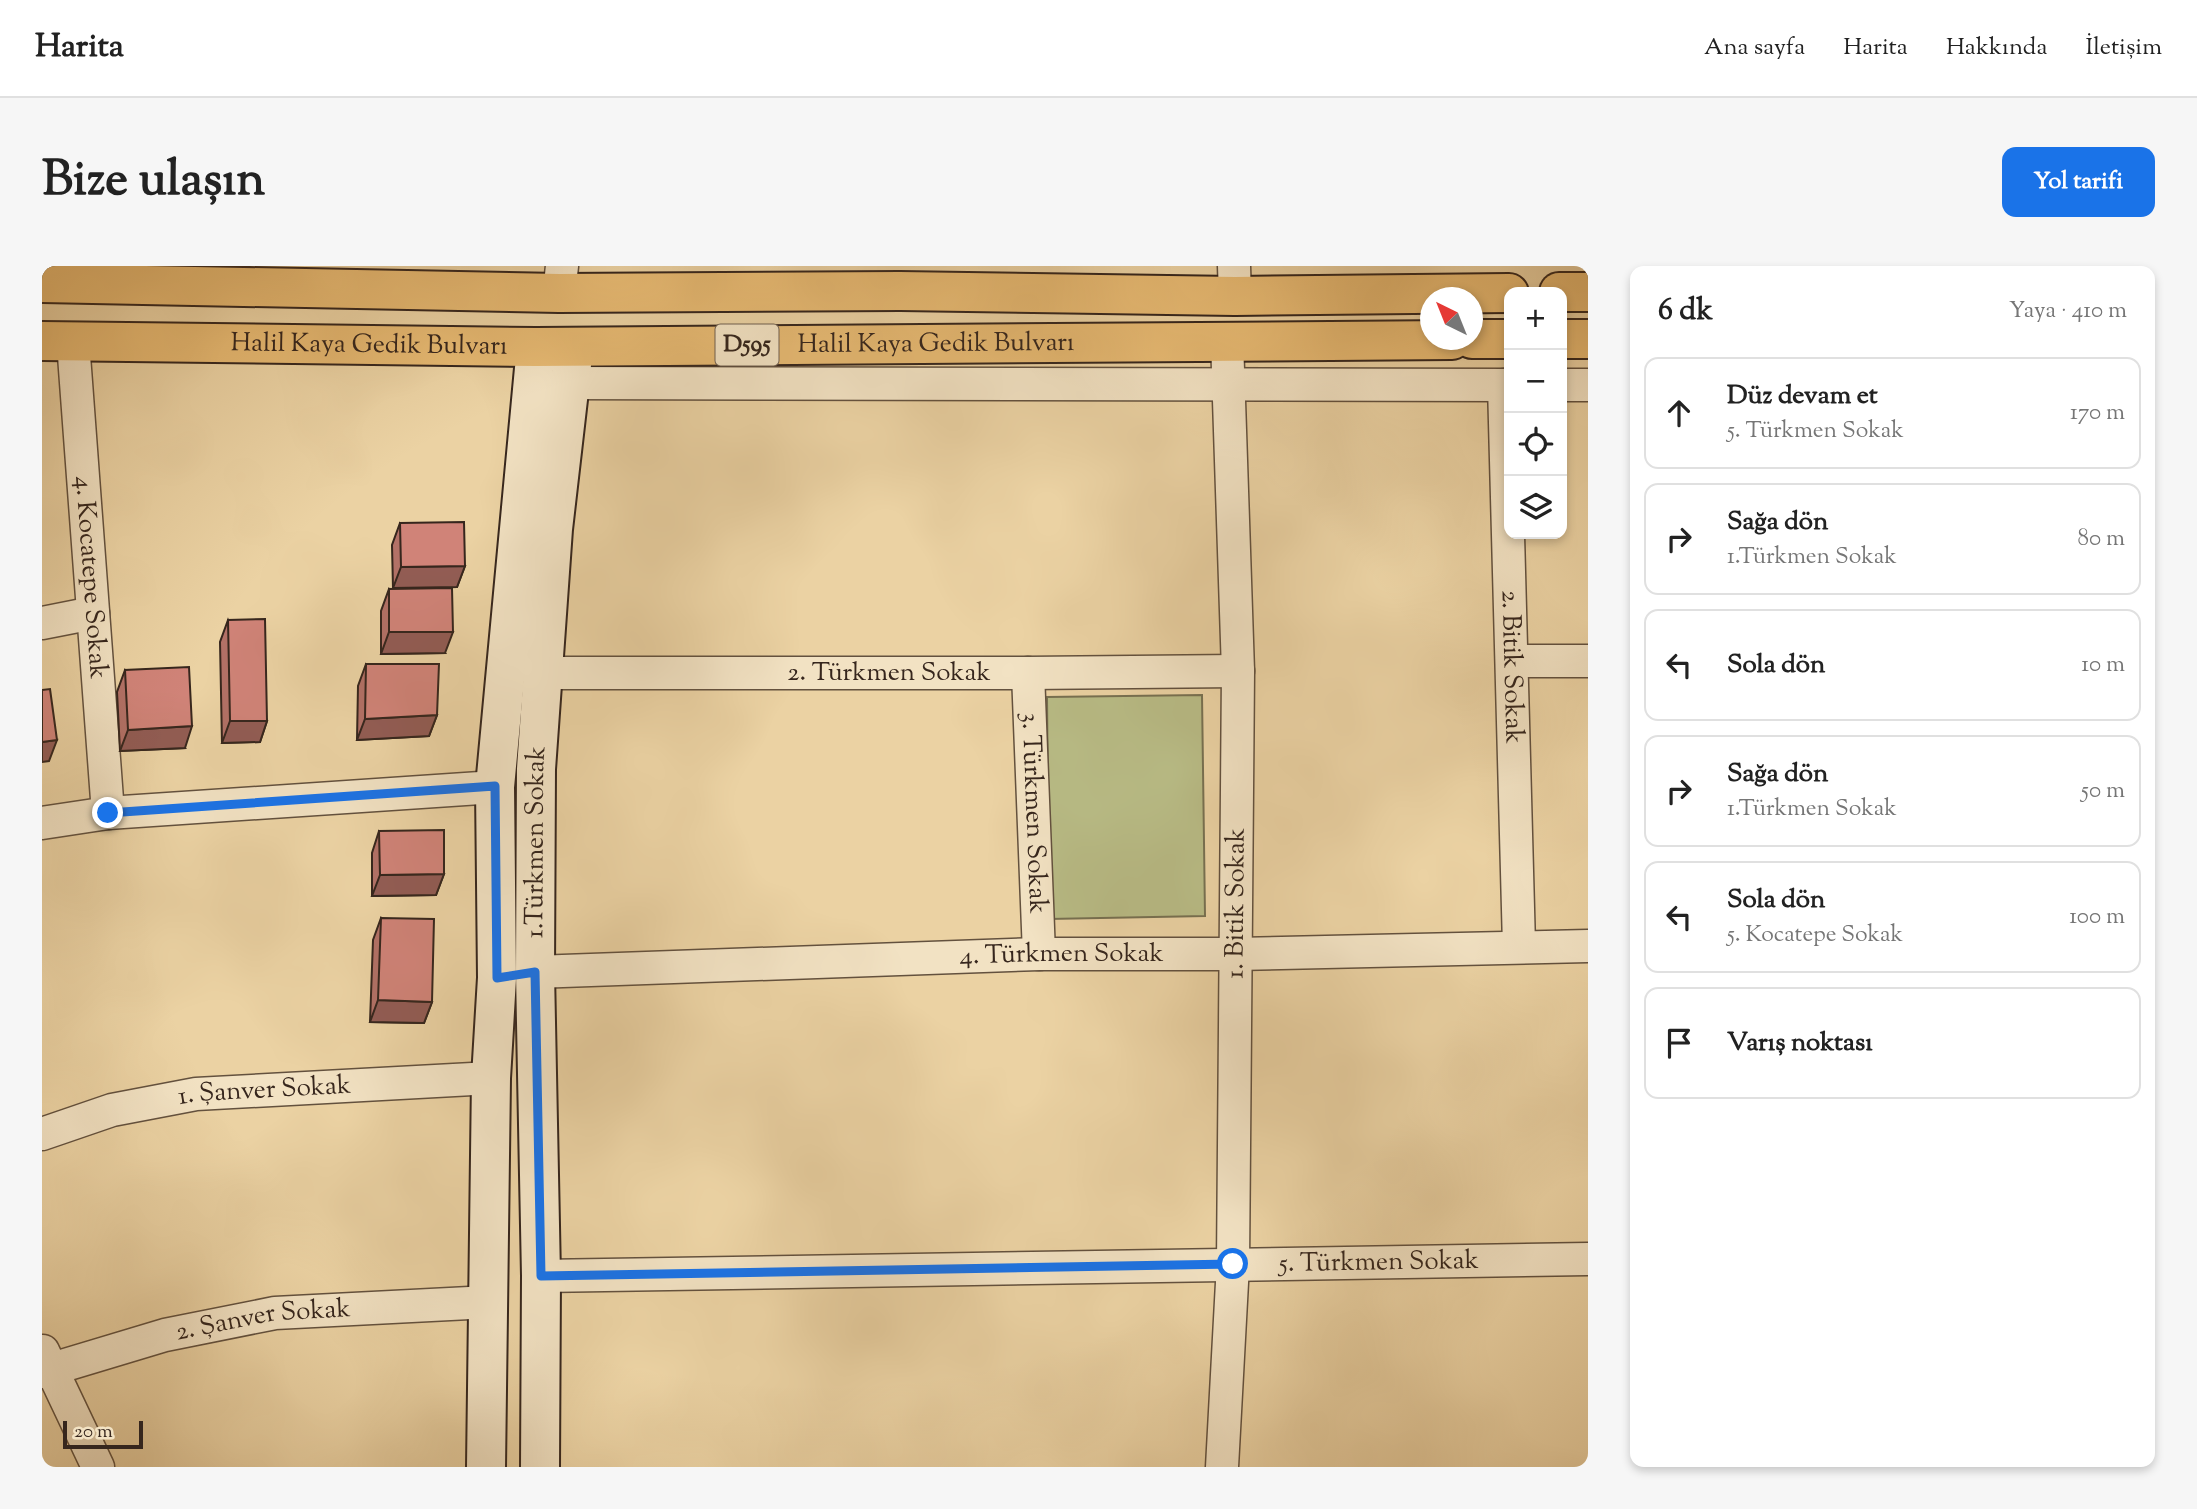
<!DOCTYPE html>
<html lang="tr">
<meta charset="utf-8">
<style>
:root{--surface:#fff;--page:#f6f6f6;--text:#222;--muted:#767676;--line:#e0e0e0;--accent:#1a73e8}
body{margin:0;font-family:"Sorts Mill Goudy",serif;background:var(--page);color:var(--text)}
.controls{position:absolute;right:21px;top:21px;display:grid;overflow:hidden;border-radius:14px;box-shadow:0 4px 10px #0003}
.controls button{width:63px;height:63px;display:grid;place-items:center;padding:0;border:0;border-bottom:2px solid var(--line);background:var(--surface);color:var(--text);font:35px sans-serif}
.compass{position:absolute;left:1378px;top:21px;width:63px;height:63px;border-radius:50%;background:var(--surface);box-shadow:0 4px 10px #0003;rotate:317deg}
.scale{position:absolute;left:21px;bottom:18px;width:80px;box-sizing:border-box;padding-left:7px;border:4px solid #36261d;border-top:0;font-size:19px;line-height:24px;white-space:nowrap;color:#36261d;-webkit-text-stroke:5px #f2e2c3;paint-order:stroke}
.stop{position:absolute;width:21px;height:21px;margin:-16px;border:5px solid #1a73e8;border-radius:50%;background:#fff}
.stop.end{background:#1a73e8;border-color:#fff;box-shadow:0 2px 7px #0008}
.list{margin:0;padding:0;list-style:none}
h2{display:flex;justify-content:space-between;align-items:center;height:91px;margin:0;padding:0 28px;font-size:30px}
h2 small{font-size:23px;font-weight:400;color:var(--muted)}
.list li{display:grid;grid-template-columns:46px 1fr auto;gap:21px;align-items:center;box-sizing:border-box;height:112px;margin:0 14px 14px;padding:0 14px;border:2px solid var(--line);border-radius:14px}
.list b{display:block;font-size:26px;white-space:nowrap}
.list p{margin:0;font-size:23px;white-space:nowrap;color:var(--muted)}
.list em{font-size:23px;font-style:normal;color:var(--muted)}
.icon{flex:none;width:38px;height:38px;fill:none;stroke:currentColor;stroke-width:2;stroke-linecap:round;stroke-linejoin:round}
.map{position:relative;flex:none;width:1546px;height:1201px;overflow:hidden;border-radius:14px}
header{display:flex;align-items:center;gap:42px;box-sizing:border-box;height:98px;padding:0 35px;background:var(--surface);border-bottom:2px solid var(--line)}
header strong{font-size:33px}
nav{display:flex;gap:38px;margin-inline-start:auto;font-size:24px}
.intro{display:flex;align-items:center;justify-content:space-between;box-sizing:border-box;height:168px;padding:0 42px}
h1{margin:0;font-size:49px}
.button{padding:18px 32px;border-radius:14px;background:var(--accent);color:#fff;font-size:24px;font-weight:700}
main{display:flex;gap:42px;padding:0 42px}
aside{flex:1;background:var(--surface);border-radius:14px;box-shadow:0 4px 10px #0003}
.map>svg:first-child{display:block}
.green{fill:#b8bb85;stroke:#777051;stroke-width:2}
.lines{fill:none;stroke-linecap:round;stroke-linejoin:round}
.street-casing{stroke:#63513e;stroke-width:35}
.secondary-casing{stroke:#36261d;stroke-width:42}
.highway-casing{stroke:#36261d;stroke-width:42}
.street{stroke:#f2e2c3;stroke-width:32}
.secondary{stroke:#f2e2c3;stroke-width:38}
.highway{stroke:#e6b972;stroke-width:38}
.wall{fill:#b37167;stroke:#36261d;stroke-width:2}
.shaded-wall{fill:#925c54;stroke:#36261d;stroke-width:2}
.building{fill:#d08378;stroke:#36261d;stroke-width:2}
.route{stroke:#1a73e8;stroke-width:9}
.labels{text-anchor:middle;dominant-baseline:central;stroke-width:5;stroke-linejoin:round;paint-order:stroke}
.shield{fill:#f2e2c3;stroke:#6e5e4f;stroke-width:2}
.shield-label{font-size:24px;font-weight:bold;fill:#36261d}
.street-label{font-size:26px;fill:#36261d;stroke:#f2e2c3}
</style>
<header>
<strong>Harita</strong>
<nav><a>Ana sayfa</a><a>Harita</a><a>Hakkında</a><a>İletişim</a></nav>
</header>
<div class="intro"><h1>Bize ulaşın</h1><a class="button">Yol tarifi</a></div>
<main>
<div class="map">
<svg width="1546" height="1201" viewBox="0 0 1546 1201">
<rect width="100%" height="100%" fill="#ebd2a3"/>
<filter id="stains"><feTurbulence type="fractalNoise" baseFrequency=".00286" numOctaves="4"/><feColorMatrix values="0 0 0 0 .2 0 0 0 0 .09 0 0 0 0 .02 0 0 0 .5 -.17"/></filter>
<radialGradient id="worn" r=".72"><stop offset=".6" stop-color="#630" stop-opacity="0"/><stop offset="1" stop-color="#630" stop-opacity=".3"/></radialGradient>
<path class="green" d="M1160,429L1163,650L1007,653L1005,431Z"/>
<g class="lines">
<g class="street-casing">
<g id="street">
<path d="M1192,0L1193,30"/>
<path d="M517,27L520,0"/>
<path id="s1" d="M31,76L66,547"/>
<path d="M527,117L1467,119"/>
<path id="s2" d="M1462,119L1477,680"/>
<path d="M1520,119H1546"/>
<path d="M0,357L51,347"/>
<path d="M1470,395H1546"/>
<path id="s3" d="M501,407H986L1196,405"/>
<path id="s4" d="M986,407L997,688"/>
<path d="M0,557L66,547L453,521"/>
<path id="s5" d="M493,706L997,688H1194L1546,680"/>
<path id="s6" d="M0,868L70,844L154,828L449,812"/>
<path id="s7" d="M499,1010L1546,993"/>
<path d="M1,1085L56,1201"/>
<path id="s8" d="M0,1106L123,1069L233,1047L447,1036"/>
<path id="s9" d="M1180,1201L1191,998L1196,405L1185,74"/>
</g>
</g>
<g class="secondary-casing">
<g id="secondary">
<path d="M444,1201L449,812L455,712L453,521L494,81"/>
<path id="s10" d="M498,1201L499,1010L493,706L494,503L511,263L532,81"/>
</g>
</g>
<g class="highway-casing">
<g id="highway">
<path d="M0,17L517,27L858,25L1193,30L1467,27"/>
<path d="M1517,26H1546"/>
<path d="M1430,73H1467"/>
<path d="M1520,73H1546"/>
<path id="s11" d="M0,75L494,81L1410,74"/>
</g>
</g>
<use href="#street" class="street"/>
<use href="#secondary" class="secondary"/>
<use href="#highway" class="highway"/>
</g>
<path class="wall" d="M358,257L423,300L415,321L351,322L350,279Z
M347,323L403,387L339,388V345Z
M186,354L225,455L218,476L180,477L178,376Z
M324,398L395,449L387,470L315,474L316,420Z
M83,404L143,482L78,485L75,426Z
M337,565L402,608L394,629L330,630V587Z
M339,652L390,736L382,757L328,756L331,674Z"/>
<path class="shaded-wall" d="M423,300L415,321L351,322L359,301Z
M347,366H411L403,387L339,388Z
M395,449L387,470L315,474L323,453Z
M188,455H225L218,476L180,477Z
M150,460L143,482L78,485L86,464Z
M15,474L7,495L0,496V476Z
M402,608L394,629L330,630L338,609Z
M336,734L390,736L382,757L328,756Z"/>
<path class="building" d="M422,256L423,300L359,301L358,257Z
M410,322L411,366H347V323Z
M223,353L225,455H188L186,354Z
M324,398H397L395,449L323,453Z
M147,401L150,460L86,464L83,404Z
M8,423L15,474L0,476V424Z
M402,564V608L338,609L337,565Z
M339,652L392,653L390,736L336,734Z"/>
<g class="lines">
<path class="route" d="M66,547L453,520L455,712L493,706L499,1010L1191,998"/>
</g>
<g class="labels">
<rect class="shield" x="673.5" y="58.5" width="63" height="41" rx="5"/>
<g class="shield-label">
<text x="705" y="79">D595</text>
</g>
<g class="street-label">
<text stroke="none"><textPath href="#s11" startOffset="894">Halil Kaya Gedik Bulvarı</textPath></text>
<text stroke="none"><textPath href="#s11" startOffset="327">Halil Kaya Gedik Bulvarı</textPath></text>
<text stroke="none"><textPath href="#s1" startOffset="236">4. Kocatepe Sokak</textPath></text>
<text stroke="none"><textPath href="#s2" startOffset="282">2. Bitik Sokak</textPath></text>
<text stroke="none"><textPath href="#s3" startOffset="346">2. Türkmen Sokak</textPath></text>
<text stroke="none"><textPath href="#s4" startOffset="140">3. Türkmen Sokak</textPath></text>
<text stroke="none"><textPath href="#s10" startOffset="625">1.Türkmen Sokak</textPath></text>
<text stroke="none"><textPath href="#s9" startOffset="564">1. Bitik Sokak</textPath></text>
<text stroke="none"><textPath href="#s5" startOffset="527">4. Türkmen Sokak</textPath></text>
<text stroke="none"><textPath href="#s6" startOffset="228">1. Şanver Sokak</textPath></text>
<text stroke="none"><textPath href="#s7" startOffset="838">5. Türkmen Sokak</textPath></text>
<text stroke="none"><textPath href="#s8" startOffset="228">2. Şanver Sokak</textPath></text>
</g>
</g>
<rect width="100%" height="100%" filter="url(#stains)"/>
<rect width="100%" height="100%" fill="url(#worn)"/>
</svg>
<div class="controls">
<button>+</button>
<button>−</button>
<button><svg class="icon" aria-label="locate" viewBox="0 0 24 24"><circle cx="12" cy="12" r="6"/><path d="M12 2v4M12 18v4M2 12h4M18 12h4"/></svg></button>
<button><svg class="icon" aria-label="layers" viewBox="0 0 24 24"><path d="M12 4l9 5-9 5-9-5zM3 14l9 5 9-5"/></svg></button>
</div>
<svg class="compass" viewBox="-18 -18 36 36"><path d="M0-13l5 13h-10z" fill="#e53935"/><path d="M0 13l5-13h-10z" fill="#767676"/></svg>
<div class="scale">20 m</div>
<div class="stop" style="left:1191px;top:998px"></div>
<div class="stop end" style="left:66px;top:547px"></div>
</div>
<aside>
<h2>6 dk<small>Yaya · 410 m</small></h2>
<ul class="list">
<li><svg class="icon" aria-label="ahead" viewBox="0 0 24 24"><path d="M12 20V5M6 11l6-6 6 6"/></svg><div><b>Düz devam et</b><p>5. Türkmen Sokak</p></div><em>170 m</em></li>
<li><svg class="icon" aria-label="right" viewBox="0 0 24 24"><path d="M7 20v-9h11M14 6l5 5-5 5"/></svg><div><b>Sağa dön</b><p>1.Türkmen Sokak</p></div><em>80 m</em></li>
<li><svg class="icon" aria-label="left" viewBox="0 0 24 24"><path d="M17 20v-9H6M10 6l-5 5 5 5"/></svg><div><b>Sola dön</b></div><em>10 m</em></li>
<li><svg class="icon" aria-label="right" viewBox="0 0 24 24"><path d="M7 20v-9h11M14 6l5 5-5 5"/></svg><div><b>Sağa dön</b><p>1.Türkmen Sokak</p></div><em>50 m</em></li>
<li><svg class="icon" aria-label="left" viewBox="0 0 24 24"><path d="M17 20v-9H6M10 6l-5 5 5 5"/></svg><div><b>Sola dön</b><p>5. Kocatepe Sokak</p></div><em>100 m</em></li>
<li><svg class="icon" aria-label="arrive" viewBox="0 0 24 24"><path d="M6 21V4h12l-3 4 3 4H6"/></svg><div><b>Varış noktası</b></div></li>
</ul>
</aside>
</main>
